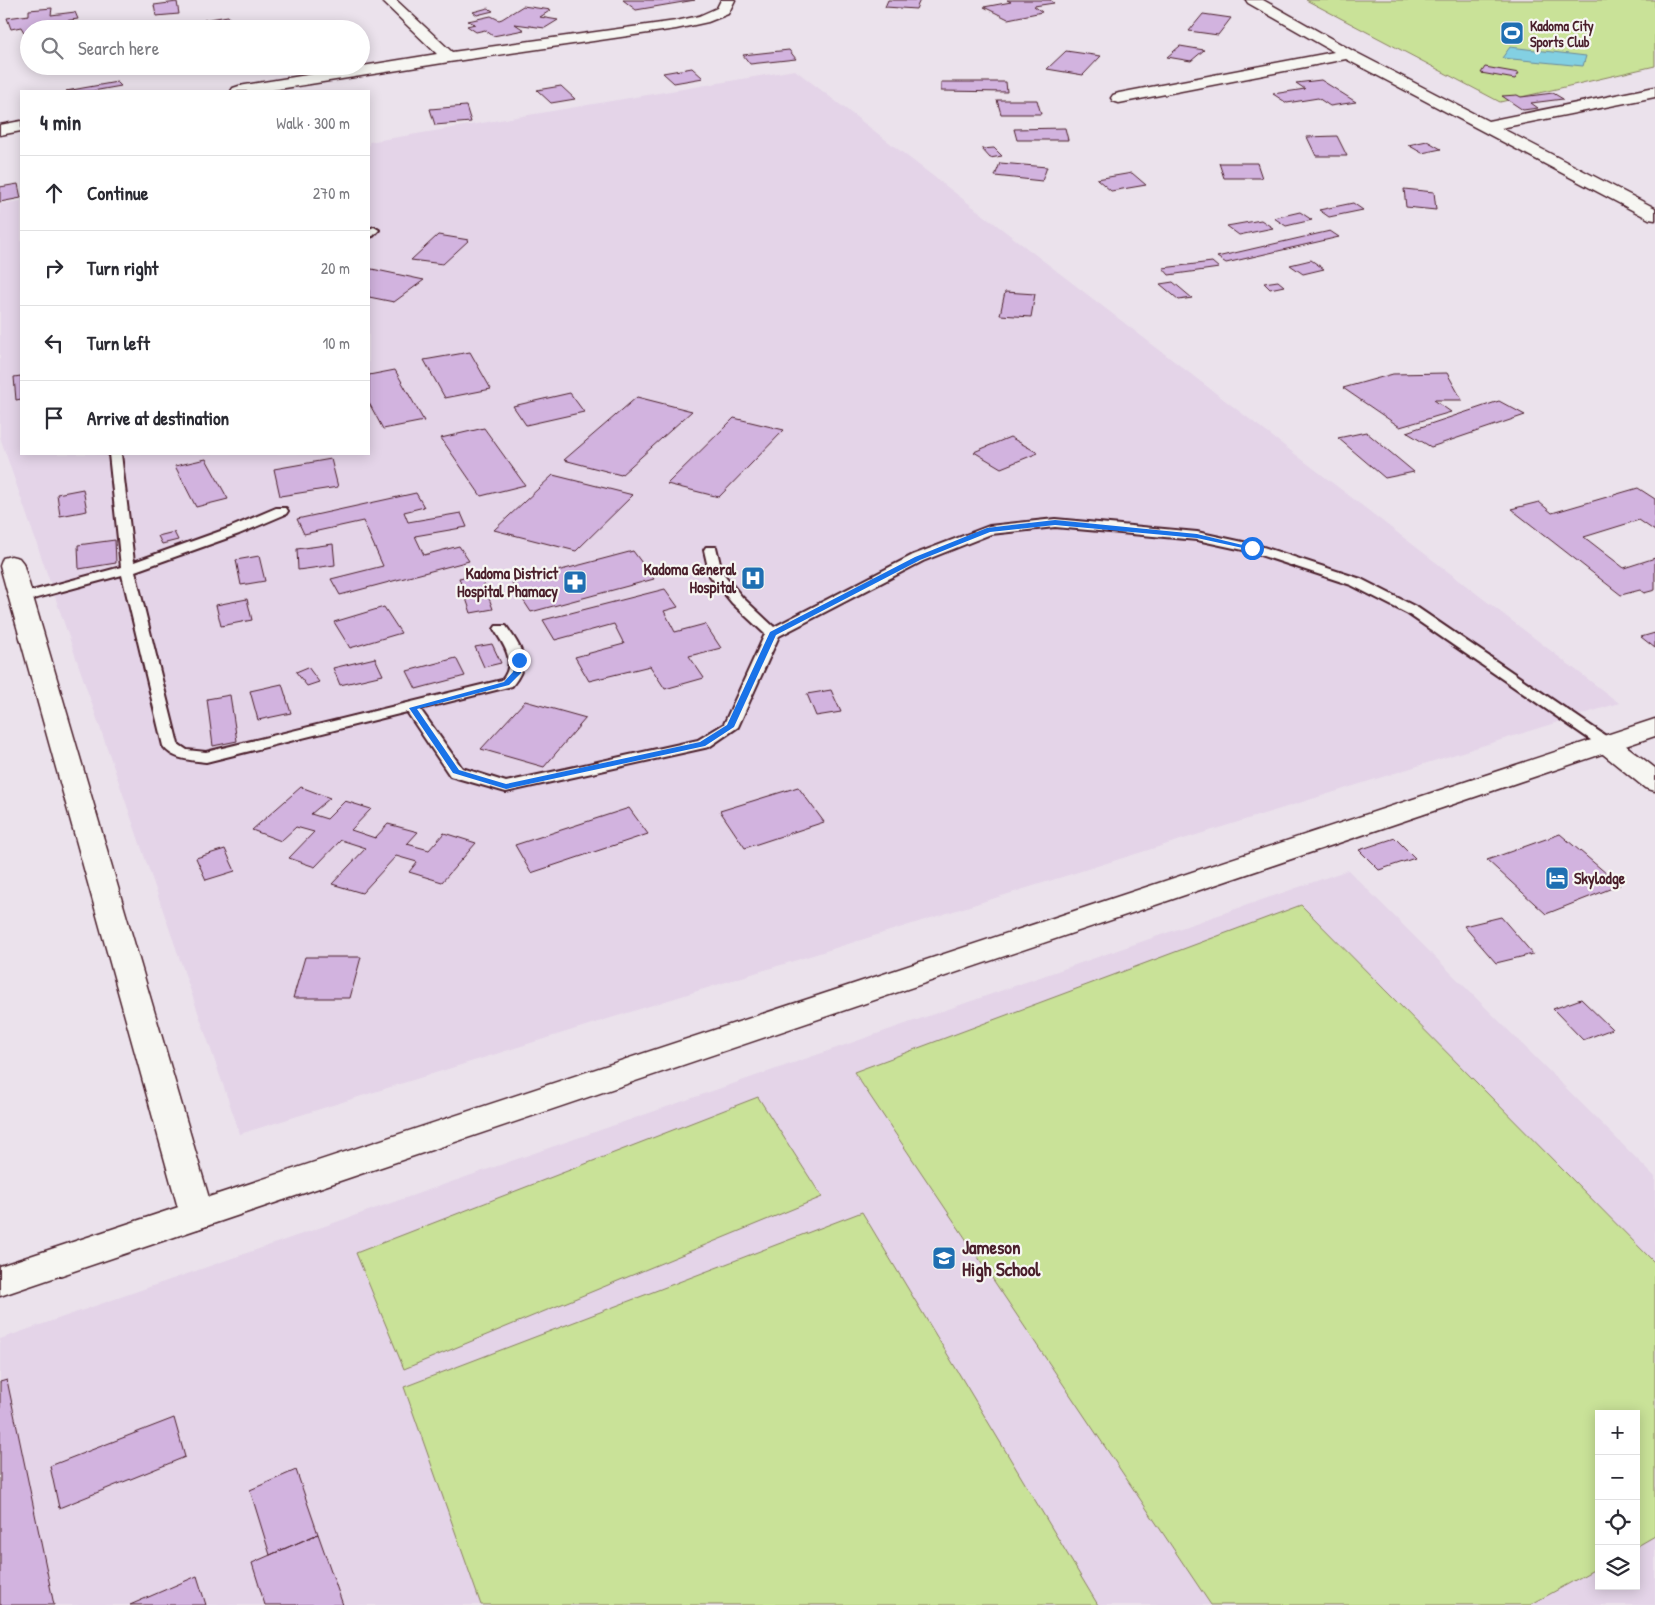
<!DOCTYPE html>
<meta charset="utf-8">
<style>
:root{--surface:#fff;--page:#f7f7f7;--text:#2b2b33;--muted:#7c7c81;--line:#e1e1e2}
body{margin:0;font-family:"Patrick Hand",sans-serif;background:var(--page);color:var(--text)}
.controls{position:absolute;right:15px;bottom:15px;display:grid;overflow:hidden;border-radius:0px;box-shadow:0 2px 12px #0003}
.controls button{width:45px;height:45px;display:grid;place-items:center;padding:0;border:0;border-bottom:1px solid var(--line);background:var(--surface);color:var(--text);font:25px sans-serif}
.stop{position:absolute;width:15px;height:15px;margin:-11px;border:4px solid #1a73e8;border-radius:50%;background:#fff}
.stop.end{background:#1a73e8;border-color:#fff;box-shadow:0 1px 5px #0008}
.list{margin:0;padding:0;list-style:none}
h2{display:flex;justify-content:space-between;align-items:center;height:65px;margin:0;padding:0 20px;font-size:21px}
h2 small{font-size:16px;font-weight:400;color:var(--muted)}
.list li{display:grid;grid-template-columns:32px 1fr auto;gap:15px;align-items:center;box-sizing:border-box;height:75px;padding:0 20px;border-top:1px solid var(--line)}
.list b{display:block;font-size:19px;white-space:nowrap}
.list em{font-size:16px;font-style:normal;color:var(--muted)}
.icon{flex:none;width:28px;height:28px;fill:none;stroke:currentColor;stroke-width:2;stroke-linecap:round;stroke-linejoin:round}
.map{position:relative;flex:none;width:1655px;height:1605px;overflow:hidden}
.search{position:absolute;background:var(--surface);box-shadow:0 2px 12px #0003;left:20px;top:20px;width:350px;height:55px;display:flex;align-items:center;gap:12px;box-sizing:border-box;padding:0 18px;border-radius:28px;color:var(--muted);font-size:19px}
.panel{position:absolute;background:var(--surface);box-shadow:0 2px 12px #0003;left:20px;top:90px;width:350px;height:365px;border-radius:0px}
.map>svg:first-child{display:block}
.built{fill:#e4d4e8;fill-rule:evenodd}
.green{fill:#c9e298;stroke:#8a8062}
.water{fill:#83d0e2;stroke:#6c8999}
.building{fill:#d2b3df;stroke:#4a1f2b}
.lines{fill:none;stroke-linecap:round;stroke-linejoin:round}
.service-casing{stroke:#4a1f2b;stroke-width:4}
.minor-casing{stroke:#4a1f2b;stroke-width:3}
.secondary-casing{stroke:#4a1f2b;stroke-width:3}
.service{fill:#f6f6f2;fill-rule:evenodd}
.minor{fill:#f6f6f2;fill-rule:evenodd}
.secondary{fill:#f6f6f2;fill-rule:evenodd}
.route{fill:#1a73e8}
.labels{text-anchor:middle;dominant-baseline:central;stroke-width:4.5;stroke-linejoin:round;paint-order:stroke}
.far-poi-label{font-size:14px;font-weight:bold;fill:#4a1f2b;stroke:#f6f6f2;text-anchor:start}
.poi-label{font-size:16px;font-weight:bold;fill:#4a1f2b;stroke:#f6f6f2;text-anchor:end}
.near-poi-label{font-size:19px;font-weight:bold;fill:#4a1f2b;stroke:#f6f6f2;text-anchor:start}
</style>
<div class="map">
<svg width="1655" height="1605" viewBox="0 0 1655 1605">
<rect width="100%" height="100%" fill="#ebe2ec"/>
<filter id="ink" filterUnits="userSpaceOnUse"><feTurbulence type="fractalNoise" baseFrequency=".02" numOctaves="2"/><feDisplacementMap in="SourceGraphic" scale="10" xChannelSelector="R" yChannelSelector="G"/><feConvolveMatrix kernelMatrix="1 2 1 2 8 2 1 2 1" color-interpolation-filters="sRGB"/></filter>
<g filter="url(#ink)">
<path class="built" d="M795,70L1619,703L240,1134L0,437V204L21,201V454H369V142Z
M1348,870L1655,1177V1605H0V1339ZM1599,1414H1636V1586H1599Z"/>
<path class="green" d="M1306,0H1655V66L1500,102Z
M1301,905L1655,1263V1536L1636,1547V1414H1599V1567L1530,1605H1211L854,1072Z
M758,1097L822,1197L404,1369L356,1253Z
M862,1212L1098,1605H481L404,1387Z"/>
<path class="water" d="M1510,47L1586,56L1583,66L1502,58Z"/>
<path class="building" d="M623,0H695L636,10Z
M888,0H920L916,9L885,7Z
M1007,0H1050L1054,3L1034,6L1042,12L1008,19L984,7L1011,2Z
M177,2L179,14L156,16L154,5Z
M523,6L551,10L540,17L558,20L545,28L515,24L524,30L493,36L485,30L476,32L467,26L475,24L468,21L491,16L499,20L502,19Z
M52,8L51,15L75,12L78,19L44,24L45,25L62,23V29H29V34H25L21,27L11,29L7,18L29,15V10Z
M488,8L493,11L477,15L473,12Z
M1203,14L1231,18L1218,35L1189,31Z
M228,16L235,29H209L204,20Z
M1180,46L1204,50L1191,61L1167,57Z
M789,50L796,59L750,64L743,55Z
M1066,51L1101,56L1083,75L1047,69Z
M1485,67L1519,73L1515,79L1481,73Z
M692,68L703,78L674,83L663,73Z
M1321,80L1356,102L1330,106L1318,98L1287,103L1273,94L1305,89L1296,83Z
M117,82L121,86L93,91H66Z
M941,82H1006L1007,92L941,91Z
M561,86L575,99L551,103L537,90Z
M1553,93L1563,99L1531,103L1538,108L1523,110L1502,96L1517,95L1521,97Z
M997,100H1037L1041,114H1001Z
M466,106L471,122L435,125L430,109Z
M1065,128L1068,140H1017L1014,129Z
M1337,136L1347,156H1316L1307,137Z
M1427,141L1441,149L1422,153L1408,145Z
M994,148L1002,156L990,158L982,149Z
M1000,163L1047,167L1042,181L995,176Z
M1219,163H1257L1262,178H1224Z
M1132,173L1146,185L1111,191L1097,179Z
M18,184L21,198L0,202V187Z
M1404,189L1434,192L1436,210L1406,207Z
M1353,203L1363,210L1329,217L1319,210Z
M1300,212L1312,220L1286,226L1274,218Z
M1261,220L1273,228L1239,235L1227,226Z
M1330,231L1339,237L1226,263L1217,257Z
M438,235L469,240L443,264L411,260Z
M1311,260L1324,269L1303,274L1290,265Z
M1212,262L1219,268L1169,275L1163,268Z
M372,269L424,280L394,302L369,297V271Z
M1278,281L1284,286L1270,289L1264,283Z
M1173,282L1192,298L1179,300L1160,284Z
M1005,292L1035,294L1031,317L1000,315Z
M470,352L491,389L445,398L424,360Z
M395,370L424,421L383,429L369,403V375Z
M1447,373L1462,400H1434L1451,412L1400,427L1343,388L1393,374Z
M21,376V399L16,400L14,377Z
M570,393L584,412L526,425L513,406Z
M637,397L692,411L621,475L564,460Z
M1499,401L1525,415L1431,447L1406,432Z
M734,418L784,430L719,497L667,484Z
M484,428L525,485L481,496L441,438Z
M1366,432L1414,472L1385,478L1338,438Z
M1010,437L1038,453L1001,468L974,452Z
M206,459L228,499L196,507L175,466Z
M331,459L338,487L280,496L274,469Z
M553,475L633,495L576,551L494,530Z
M1638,488L1655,499V531L1639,520L1584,537L1624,568L1655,558V590L1644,593L1640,590L1621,595L1511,509L1539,502L1552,513Z
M83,489L87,511L60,516L57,494Z
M416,493L424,507L404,512L408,522L461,513L467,527L415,536L424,555L459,546L469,561L340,595L331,579L383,566L363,521L304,534L297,519Z
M174,532L178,540L162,544L158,536Z
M115,540L116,563L79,569L78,545Z
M333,544L335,565L298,570L297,549Z
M633,551L654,579L531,612L512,583Z
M259,556L265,581L241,585L236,560Z
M480,574L493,609L471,613L459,578Z
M665,589L678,607L664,611L675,632L705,624L721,648L689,656L704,678L665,689L650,666L589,681L575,657L624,644L614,624L555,640L543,620Z
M247,599L252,620L221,626L216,605Z
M384,607L401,633L350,648L334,622Z
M1655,633V648L1641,637Z
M492,644L501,663L484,667L475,647Z
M375,658L383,675L340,685L333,668Z
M456,658L465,676L416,689L407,671Z
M308,667L319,682L307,686L296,672Z
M282,684L291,713L258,720L250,691Z
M831,690L841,712L816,716L807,694Z
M230,695L237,741L213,746L207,699Z
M525,701L586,718L544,767L481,749Z
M301,787L330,798L311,814L327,819L345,801L371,809L351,830L375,838L388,824L418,832L407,844L429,850L444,833L476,843L442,882L409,872L417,862L396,856L362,893L332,884L366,848L341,840L315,867L289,858L314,832L296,827L281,841L252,830Z
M798,787L824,822L745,848L720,811Z
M629,808L648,834L531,873L515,845Z
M1560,834L1620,885L1546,914L1487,860Z
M1395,838L1415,858L1379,870L1359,850Z
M225,849L235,871L206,880L196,858Z
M1501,917L1533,954L1496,963L1464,926Z
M305,957H361L350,998H293Z
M1581,999L1612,1029L1583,1040L1553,1009Z
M7,1380L54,1605H0V1382Z
M174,1418L185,1457L59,1508L50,1466Z
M296,1470L318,1534L270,1555L250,1490Z
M318,1534L343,1605H265L252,1563Z
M197,1576L206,1605H130Z"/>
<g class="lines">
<g class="service-casing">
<path id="service" d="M374,227L379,230L373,236L369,237V229Z
M109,454H121L134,562L229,528L276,508H286L288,511L286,514L239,534L135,571L178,744L187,750L206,752L502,680C517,661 504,646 494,629L496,626H506C522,649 532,662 512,686L420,709L462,768L506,782L698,740L724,724L765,634L732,603L710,576L704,550L706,547H716L722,572L742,597L774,627L913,555L989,526L1055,519L1197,532L1257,545L1361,579L1418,608L1613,741L1615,744L1613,747H1601L1408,614L1351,585L1248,551L1197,540L1055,527L991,534L923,561L779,636L738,727L709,747L506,792L450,776L407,712L206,762C191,760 173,760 163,746L122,575L22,602L17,601L15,598L17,595L121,567Z"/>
</g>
<g class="minor-casing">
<path id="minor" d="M381,0H396L452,52L676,21L699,16L717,8L721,0H735L728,14L708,22L676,29L449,62L266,91H231L233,88L239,86L437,54Z
M1246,0H1263L1353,51L1488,121L1655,87V97L1501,128L1655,208V220L1649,219L1346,59L1119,103L1113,101L1111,98L1113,95L1119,93L1334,52L1248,3Z
M21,121V131L0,135V125Z
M11,556L19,558L23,563L214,1215L209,1225L197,1229L185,1225L180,1215L0,566L3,558Z
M1607,736L1616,738L1655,768V791L1645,788L1598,750L1594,744L1598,738Z"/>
</g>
<g class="secondary-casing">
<path id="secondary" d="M1655,719V736L0,1296V1266Z"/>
</g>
<use href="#service" class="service"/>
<use href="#minor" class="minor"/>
<use href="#secondary" class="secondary"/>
</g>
</g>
<path class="route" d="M1055,520L1197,534L1255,548L1252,550L1197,538L1055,525L990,532L920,560L776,635L734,727L705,746L506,789L453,773L409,708L504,682L513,672L516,658H521V673L509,685L417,709L459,770L506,784L700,742L727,725L770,632L915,557L987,528Z"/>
<defs>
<g id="stadium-square" transform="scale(1.25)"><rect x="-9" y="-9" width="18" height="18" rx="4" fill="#1f6fb2" stroke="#f6f6f2"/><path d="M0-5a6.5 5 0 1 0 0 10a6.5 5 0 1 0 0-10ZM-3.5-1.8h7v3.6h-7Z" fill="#fff"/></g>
<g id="hospital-square" transform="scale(1.25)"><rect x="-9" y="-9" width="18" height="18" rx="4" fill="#1f6fb2" stroke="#f6f6f2"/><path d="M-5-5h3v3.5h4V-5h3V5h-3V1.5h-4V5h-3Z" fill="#fff"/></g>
<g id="pharmacy-square" transform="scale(1.25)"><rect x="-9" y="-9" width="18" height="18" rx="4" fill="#1f6fb2" stroke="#f6f6f2"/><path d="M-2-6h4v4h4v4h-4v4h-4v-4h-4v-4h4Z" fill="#fff"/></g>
<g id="hotel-square" transform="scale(1.25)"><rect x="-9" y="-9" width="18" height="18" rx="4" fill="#1f6fb2" stroke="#f6f6f2"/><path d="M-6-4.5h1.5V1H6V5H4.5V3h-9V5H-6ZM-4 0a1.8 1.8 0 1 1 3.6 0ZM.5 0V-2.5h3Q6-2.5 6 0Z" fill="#fff"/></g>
<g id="school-square" transform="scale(1.25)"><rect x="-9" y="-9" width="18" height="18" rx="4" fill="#1f6fb2" stroke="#f6f6f2"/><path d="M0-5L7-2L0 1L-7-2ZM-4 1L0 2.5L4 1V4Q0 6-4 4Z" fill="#fff"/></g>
</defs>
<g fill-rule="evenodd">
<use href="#stadium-square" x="1512" y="33"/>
<use href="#hospital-square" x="753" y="578"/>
<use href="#pharmacy-square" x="575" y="582"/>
<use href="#hotel-square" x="1557" y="878"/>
<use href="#school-square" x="944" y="1258"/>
</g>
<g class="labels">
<g class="far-poi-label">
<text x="1530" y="25">Kadoma City<tspan x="1530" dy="16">Sports Club</tspan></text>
</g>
<g class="poi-label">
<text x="736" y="569">Kadoma General<tspan x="736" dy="18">Hospital</tspan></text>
<text x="558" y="573">Kadoma District<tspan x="558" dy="18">Hospital Phamacy</tspan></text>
<text x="1574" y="878" text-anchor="start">Skylodge</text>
</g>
<g class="near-poi-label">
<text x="962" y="1247">Jameson<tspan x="962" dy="22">High School</tspan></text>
</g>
</g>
</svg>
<div class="controls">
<button>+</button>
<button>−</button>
<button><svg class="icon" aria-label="locate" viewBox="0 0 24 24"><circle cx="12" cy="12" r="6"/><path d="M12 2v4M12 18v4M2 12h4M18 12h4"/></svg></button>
<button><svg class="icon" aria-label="layers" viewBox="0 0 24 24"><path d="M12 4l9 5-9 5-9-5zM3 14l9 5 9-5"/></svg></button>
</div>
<div class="stop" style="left:1252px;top:548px"></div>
<div class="stop end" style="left:519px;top:660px"></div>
<div class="search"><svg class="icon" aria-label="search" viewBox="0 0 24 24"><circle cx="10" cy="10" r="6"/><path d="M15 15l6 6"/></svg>Search here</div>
<section class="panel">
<h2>4 min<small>Walk · 300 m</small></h2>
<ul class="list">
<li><svg class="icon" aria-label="ahead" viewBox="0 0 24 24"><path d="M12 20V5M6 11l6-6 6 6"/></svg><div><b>Continue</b></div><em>270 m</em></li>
<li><svg class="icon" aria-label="right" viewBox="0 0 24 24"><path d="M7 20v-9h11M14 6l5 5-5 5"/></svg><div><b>Turn right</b></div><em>20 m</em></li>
<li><svg class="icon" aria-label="left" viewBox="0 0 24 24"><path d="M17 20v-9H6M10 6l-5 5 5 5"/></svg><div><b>Turn left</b></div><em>10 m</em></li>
<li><svg class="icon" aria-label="arrive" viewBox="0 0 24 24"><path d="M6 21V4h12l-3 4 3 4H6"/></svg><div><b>Arrive at destination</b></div></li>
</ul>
</section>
</div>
